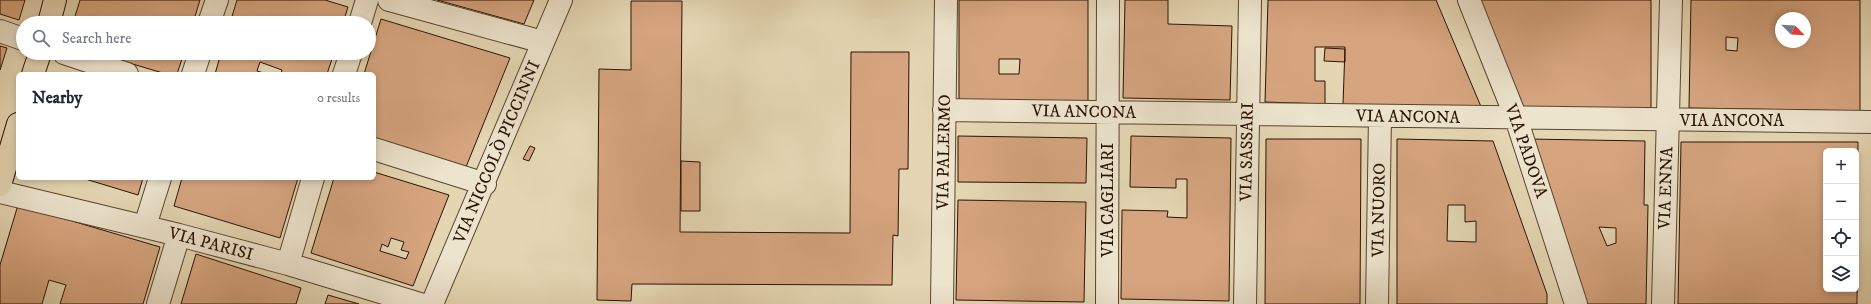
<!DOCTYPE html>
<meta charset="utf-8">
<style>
:root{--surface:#fff;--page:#f6f6f7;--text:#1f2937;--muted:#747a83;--line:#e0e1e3}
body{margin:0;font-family:"IM FELL DW Pica",serif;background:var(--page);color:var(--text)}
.controls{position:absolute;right:12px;bottom:12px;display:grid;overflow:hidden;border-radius:6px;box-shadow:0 2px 6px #0003}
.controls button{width:36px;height:36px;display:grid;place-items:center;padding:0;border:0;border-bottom:1px solid var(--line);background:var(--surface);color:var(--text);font:20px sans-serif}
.compass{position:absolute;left:1775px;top:12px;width:36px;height:36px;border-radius:50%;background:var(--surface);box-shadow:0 2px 6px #0003;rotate:114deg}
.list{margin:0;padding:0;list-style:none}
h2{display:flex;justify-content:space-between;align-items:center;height:52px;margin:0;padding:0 16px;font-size:17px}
h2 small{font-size:13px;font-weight:400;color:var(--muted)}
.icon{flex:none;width:22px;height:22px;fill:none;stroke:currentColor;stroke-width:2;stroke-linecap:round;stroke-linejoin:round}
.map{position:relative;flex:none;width:1871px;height:304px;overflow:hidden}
.search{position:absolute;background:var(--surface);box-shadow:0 2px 6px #0003;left:16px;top:16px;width:360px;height:44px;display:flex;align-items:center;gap:10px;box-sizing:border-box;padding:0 14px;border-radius:22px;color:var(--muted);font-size:15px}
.panel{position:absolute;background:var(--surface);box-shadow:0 2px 6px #0003;left:16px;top:72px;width:360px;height:108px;border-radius:6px}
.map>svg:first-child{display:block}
.building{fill:#d6a580;stroke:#2b1303;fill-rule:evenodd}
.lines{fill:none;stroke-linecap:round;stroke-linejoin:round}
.minor-casing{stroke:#59442f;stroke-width:24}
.major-casing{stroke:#2b1303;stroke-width:24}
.minor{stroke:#ede4ce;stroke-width:22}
.major{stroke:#e4d6b3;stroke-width:22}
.labels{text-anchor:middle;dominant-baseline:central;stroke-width:3.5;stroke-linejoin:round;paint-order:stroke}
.street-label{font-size:17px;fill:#2b1303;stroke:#ede4ce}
</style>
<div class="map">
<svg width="1871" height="304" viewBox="0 0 1871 304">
<rect width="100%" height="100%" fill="#e4d6b3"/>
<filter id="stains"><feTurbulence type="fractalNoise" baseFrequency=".005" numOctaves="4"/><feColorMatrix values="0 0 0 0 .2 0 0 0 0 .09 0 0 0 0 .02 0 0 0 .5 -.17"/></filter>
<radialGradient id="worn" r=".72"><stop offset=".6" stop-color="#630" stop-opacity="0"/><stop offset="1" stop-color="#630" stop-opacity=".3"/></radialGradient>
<path class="building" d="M0,0H25L19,20L0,14Z
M80,0H200L193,23H73Z
M237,0H325L348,7L343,23H230Z
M437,0H534L524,24Z
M959,0H1088V101H959ZM999,59H1020L1019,74H999Z
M1125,0H1168V24L1232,26L1230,100L1123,98Z
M1268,0H1436L1482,109L1343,105L1345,47H1315V81H1325V104L1265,102Z
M1476,0H1651V108L1516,107Z
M1691,0H1860V111L1689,108ZM1781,18H1805V42H1781ZM1726,37L1738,38L1737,51L1726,50Z
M631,1H682L680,232L850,233L851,52H909L908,169H899L898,236L893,235L892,285L632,284L631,301L597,300L599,69L631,70Z
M381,19L510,58L466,167L374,138V74H364Z
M0,46L7,48L0,70Z
M1325,48L1345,49V62L1324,61Z
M96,53H184L177,74H166Z
M221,53H334L327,74H281L282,70L260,62L257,71L267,74H215Z
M958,136L1087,138L1086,183L958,182Z
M1131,136L1231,138L1229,301L1121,299L1122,210L1168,211L1167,217L1187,218V179H1176V188L1130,187Z
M1266,139H1361L1360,304H1265Z
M1397,139L1493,141L1547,294V304H1397ZM1448,205H1465V222L1476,221V242L1447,241Z
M1529,139L1645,141L1644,205H1648L1646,304H1584ZM1599,227L1616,228V243L1607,246Z
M1681,142H1858L1857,304H1678ZM1826,151H1856V289H1826Z
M530,146L535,148L529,161L523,159Z
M681,161L700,162V211H681Z
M374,172L449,195L413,286L311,253L334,178H374ZM391,238L404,242L401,250L409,252L406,259L380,251L382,244L388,247Z
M82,178H143L138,195Z
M182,178H298L280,238L174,206Z
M958,200L1086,202L1084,302L956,300Z
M18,205L160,247L143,304H60L66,285L49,280L42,304H0V265Z
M196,254L301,288L296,304H181Z
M328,295L359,304H325Z"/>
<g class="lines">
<g class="minor-casing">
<path id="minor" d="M389,0L543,42
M1469,0L1516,118L1576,304
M209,23L217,0
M360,23L367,0
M0,31L23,39
M64,53L127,74
M193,74L200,53
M344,74L351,53
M944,110L1871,122
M374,149L485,184
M0,192L179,235L288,264L420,304
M145,226L160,178
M288,264L313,178
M158,304L179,235
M432,304L561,0
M942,304L946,0
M1107,304L1108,0
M1245,304L1250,0
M1377,304L1380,116
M1663,304L1671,0"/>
</g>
<g class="major-casing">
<path id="major" d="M49,23L55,0
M33,74L40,53
M0,185L18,124"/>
</g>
<use href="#minor" class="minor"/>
<use href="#major" class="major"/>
</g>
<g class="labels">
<g class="street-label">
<text transform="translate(1084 112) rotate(1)">VIA ANCONA</text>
<text transform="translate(1408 117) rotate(1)">VIA ANCONA</text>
<text x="1732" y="121">VIA ANCONA</text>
<text transform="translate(1526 151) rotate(71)">VIA PADOVA</text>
<text transform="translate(497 152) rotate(-67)">VIA NICCOLÒ PICCINNI</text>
<text transform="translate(944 152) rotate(-89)">VIA PALERMO</text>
<text transform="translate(1247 152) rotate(-89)">VIA SASSARI</text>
<text transform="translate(1666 188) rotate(-88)">VIA ENNA</text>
<text transform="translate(1108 200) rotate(-90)">VIA CAGLIARI</text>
<text transform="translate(1379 210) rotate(-89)">VIA NUORO</text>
<text transform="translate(211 244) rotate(15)">VIA PARISI</text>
</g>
</g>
<rect width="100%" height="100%" filter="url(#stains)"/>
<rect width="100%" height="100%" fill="url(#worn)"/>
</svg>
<div class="controls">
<button>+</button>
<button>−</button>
<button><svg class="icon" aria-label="locate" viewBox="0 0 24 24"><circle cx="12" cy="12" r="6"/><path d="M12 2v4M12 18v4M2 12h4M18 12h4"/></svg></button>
<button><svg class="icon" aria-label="layers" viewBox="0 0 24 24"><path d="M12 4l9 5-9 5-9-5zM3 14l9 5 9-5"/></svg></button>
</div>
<svg class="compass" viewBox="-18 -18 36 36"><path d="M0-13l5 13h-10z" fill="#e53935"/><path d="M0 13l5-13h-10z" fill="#747a83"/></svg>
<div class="search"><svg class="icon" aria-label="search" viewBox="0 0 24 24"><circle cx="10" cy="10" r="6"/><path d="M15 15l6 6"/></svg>Search here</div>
<section class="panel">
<h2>Nearby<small>0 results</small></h2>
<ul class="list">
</ul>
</section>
</div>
